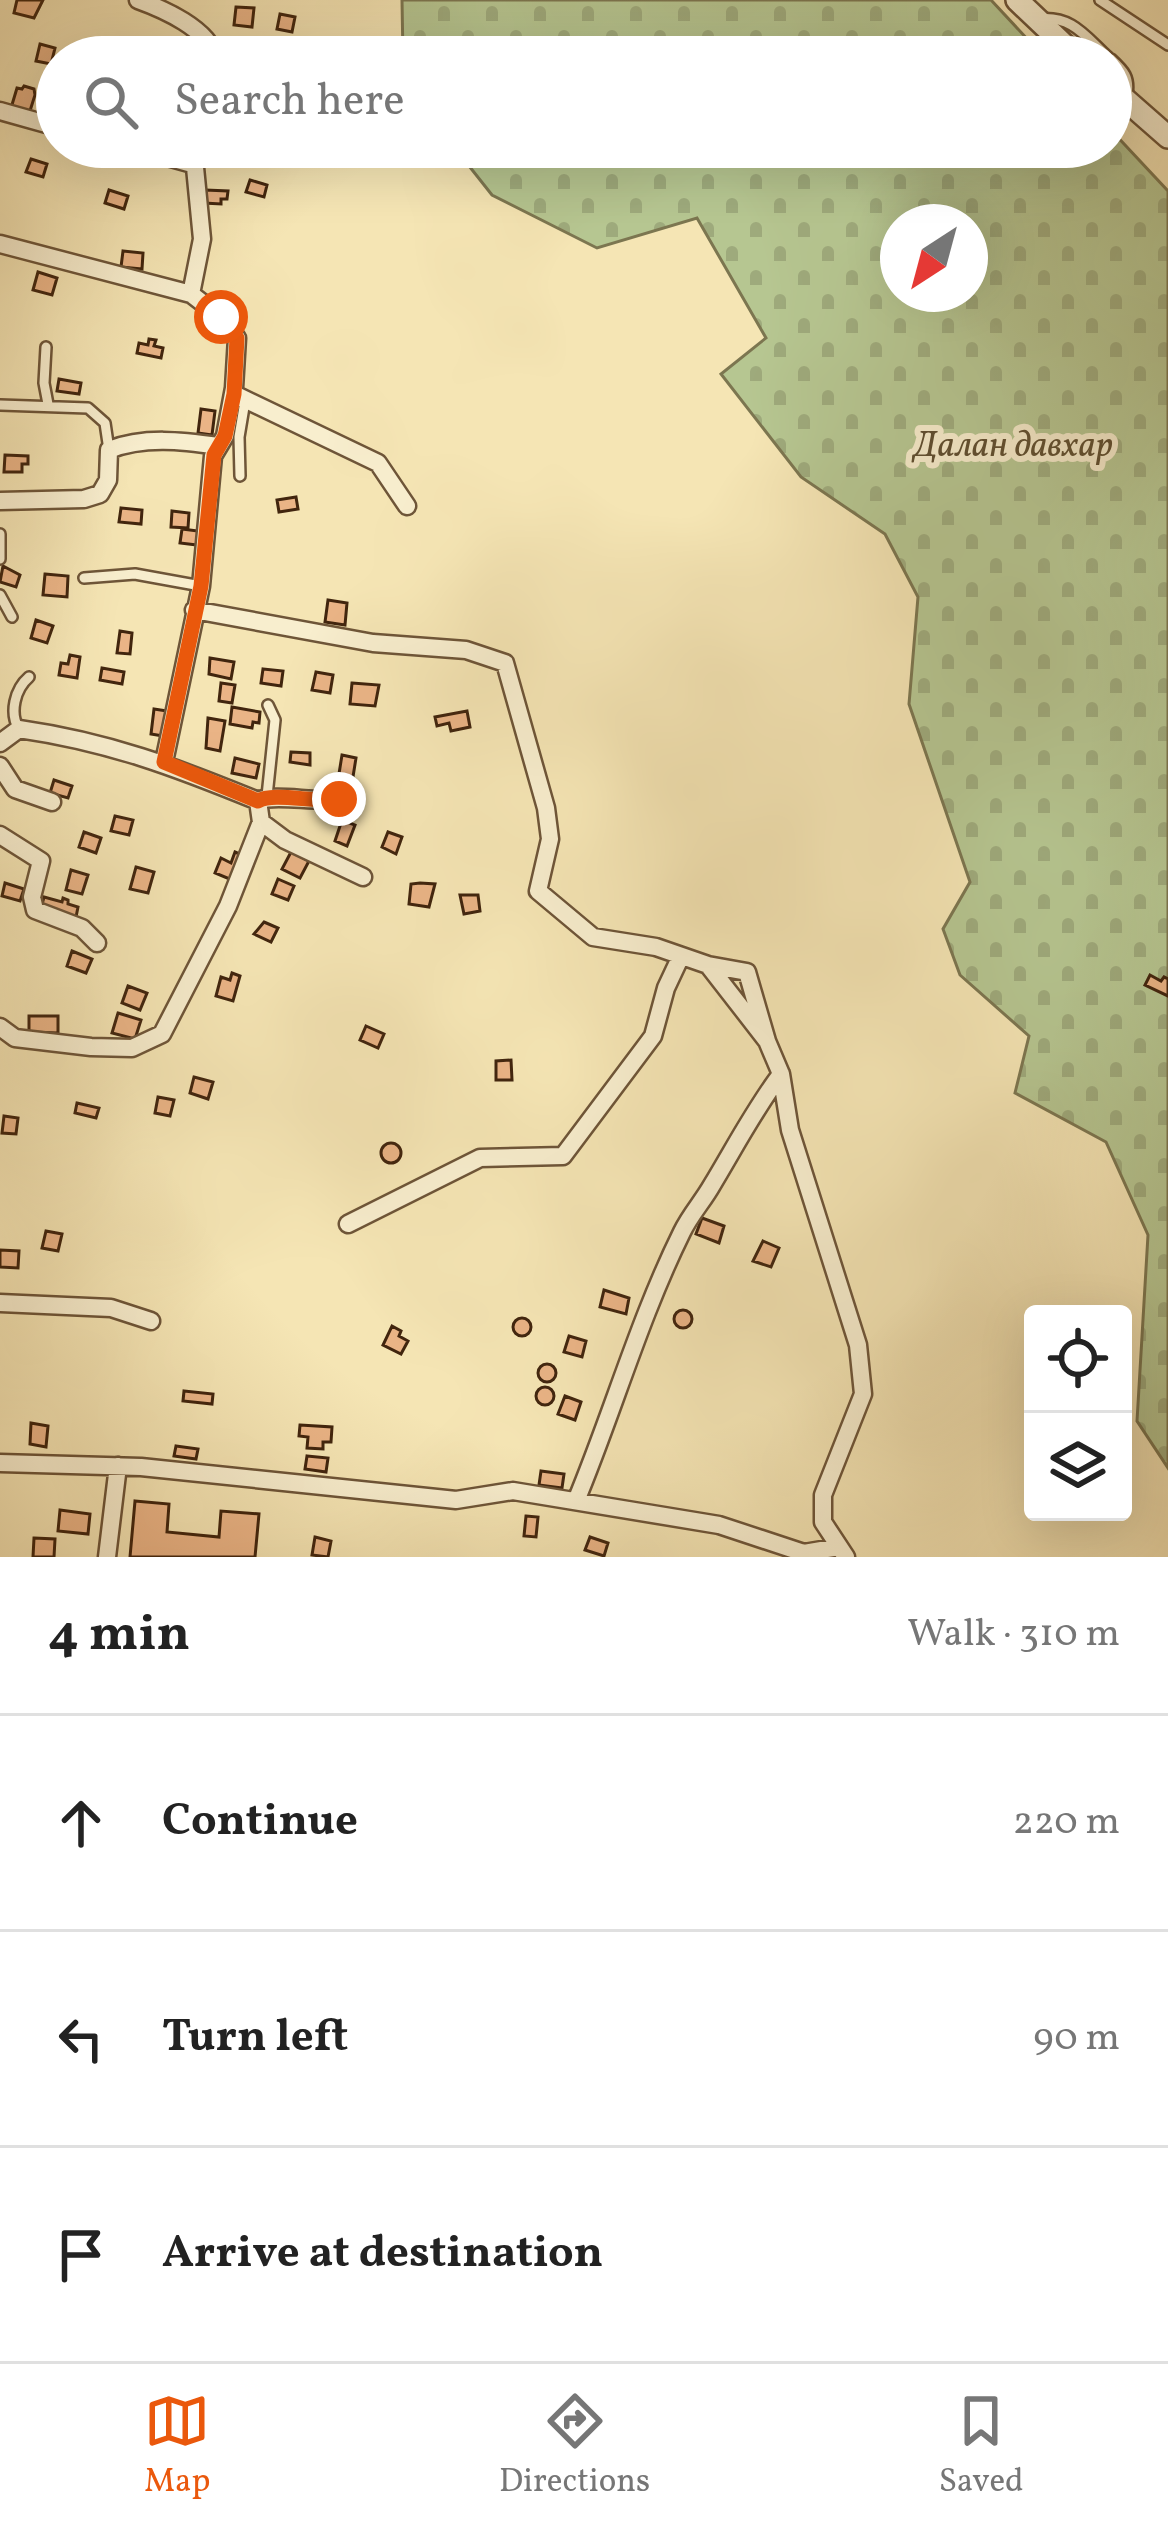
<!DOCTYPE html>
<meta charset="utf-8">
<style>
:root{--surface:#fff;--page:#f6f6f6;--text:#222;--muted:#767676;--line:#e0e0e0;--accent:#ea580c}
body{margin:0;font-family:Vollkorn,serif;background:var(--page);color:var(--text)}
.controls{position:absolute;right:36px;bottom:36px;display:grid;overflow:hidden;border-radius:12px;box-shadow:0 12px 48px #0002}
.controls button{width:108px;height:108px;display:grid;place-items:center;padding:0;border:0;border-bottom:3px solid var(--line);background:var(--surface);color:var(--text);font:60px sans-serif}
.compass{position:absolute;left:880px;top:204px;width:108px;height:108px;border-radius:50%;background:var(--surface);box-shadow:0 12px 48px #0002;rotate:216deg}
.stop{position:absolute;width:36px;height:36px;margin:-27px;border:9px solid #ea580c;border-radius:50%;background:#fff}
.stop.end{background:#ea580c;border-color:#fff;box-shadow:0 3px 12px #0008}
.list{margin:0;padding:0;list-style:none}
h2{display:flex;justify-content:space-between;align-items:center;height:156px;margin:0;padding:0 48px;font-size:51px}
h2 small{font-size:39px;font-weight:400;color:var(--muted)}
.list li{display:grid;grid-template-columns:78px 1fr auto;gap:36px;align-items:center;box-sizing:border-box;height:216px;padding:0 48px;border-top:3px solid var(--line)}
.list b{display:block;font-size:45px;white-space:nowrap}
.list em{font-size:39px;font-style:normal;color:var(--muted)}
.icon{flex:none;width:66px;height:66px;fill:none;stroke:currentColor;stroke-width:2;stroke-linecap:round;stroke-linejoin:round}
.map{position:relative;flex:none;width:1168px;height:1557px;overflow:hidden}
.search{position:absolute;background:var(--surface);box-shadow:0 12px 48px #0002;left:36px;right:36px;top:36px;height:132px;display:flex;align-items:center;gap:30px;box-sizing:border-box;padding:0 42px;border-radius:66px;color:var(--muted);font-size:45px}
.sheet{height:804px;background:var(--surface)}
nav{display:flex;justify-content:space-around;align-items:center;box-sizing:border-box;height:168px;border-top:3px solid var(--line);background:var(--surface);font-size:33px;color:var(--muted)}
nav a{display:grid;justify-items:center;gap:6px}
nav .on{color:var(--accent)}
.map>svg:first-child{display:block}
.cemetery{fill:url(#cemetery-stones);stroke:#7c7650;stroke-width:3;fill-rule:evenodd}
.building{fill:#eab486;stroke:#41250e;stroke-width:3}
.lines{fill:none;stroke-linecap:round;stroke-linejoin:round}
.service-casing{stroke:#6e5538;stroke-width:14}
.minor-casing{stroke:#6e5538;stroke-width:21}
.tertiary-casing{stroke:#6e5538;stroke-width:26}
.service{stroke:#f8eece;stroke-width:9}
.minor{stroke:#f8eece;stroke-width:16}
.tertiary{stroke:#f8eece;stroke-width:21}
.route{stroke:#ea580c;stroke-width:15}
.labels{text-anchor:middle;dominant-baseline:central;stroke-width:12;stroke-linejoin:round;paint-order:stroke}
.park-label{font-size:36px;font-style:italic;fill:#5e4d2f;stroke:#f8eece}
</style>
<div class="map">
<svg width="1168" height="1557" viewBox="0 0 1168 1557">
<defs>
<pattern id="cemetery-stones" width="16" height="16" patternUnits="userSpaceOnUse" patternTransform="scale(3)"><rect width="16" height="16" fill="#b6c691"/><path d="M2 7V4a2 2 0 0 1 4 0v3zM10 15v-3a2 2 0 0 1 4 0v3z" fill="#9eaa7c"/></pattern>
</defs>
<rect width="100%" height="100%" fill="#f5e5b4"/>
<filter id="stains"><feTurbulence type="fractalNoise" baseFrequency=".00167" numOctaves="4"/><feColorMatrix values="0 0 0 0 .2 0 0 0 0 .09 0 0 0 0 .02 0 0 0 .5 -.17"/></filter>
<radialGradient id="worn" r=".72"><stop offset=".6" stop-color="#630" stop-opacity="0"/><stop offset="1" stop-color="#630" stop-opacity=".3"/></radialGradient>
<path class="cemetery" d="M402,0H991L1044,57H403Z
M1111,130L1168,191V1468L1137,1421L1148,1235L1106,1142L1015,1093L1029,1036L960,975L943,929L970,882L909,704L918,597L885,534L801,477L721,374L766,338L697,218L597,248L492,195L454,147H1111ZM898,222H970V294H898Z"/>
<path class="building" d="M17,0H43L34,18L14,13Z
M236,7L254,8L252,27L234,25Z
M280,14L295,17L292,32L277,29Z
M40,44L55,48L51,64L36,61Z
M24,86L34,89L35,95L29,114L11,108L17,88L22,89Z
M31,159L47,164L43,177L26,172Z
M250,180L267,185L264,197L246,192Z
M109,190L128,196L124,209L105,203Z
M205,190L228,191L227,199H221V204L204,203Z
M123,251L143,253L142,269L121,267Z
M38,272L57,278L52,295L33,290Z
M149,339L156,340L154,346L163,348L161,358L137,353L139,343L148,345Z
M59,379L81,383L79,394L57,391Z
M201,409L215,411L212,435L198,433Z
M5,455L28,456V464H22V472H4Z
M296,497L298,509L279,512L277,500Z
M121,508L142,510L141,524L119,522Z
M172,511L189,513L188,528L171,527Z
M182,529L198,531L197,545L180,543Z
M3,566L20,575L16,587L0,582Z
M45,574L68,576L67,597L43,595Z
M328,600L347,603L345,625L325,622Z
M36,620L53,626L47,643L31,638Z
M120,631L132,633L130,654L117,653Z
M70,655L80,657L77,678L59,675L61,663L68,664Z
M210,658L234,662L231,679L209,674Z
M102,668L124,672L122,684L100,680Z
M263,669L283,671L281,686L261,683Z
M316,672L333,675L330,693L312,690Z
M221,683L235,685L232,703L219,701Z
M352,683L379,685L375,706L350,704Z
M232,707L260,712L259,723L253,722L252,728L230,724Z
M154,709L167,711L163,736L151,734Z
M467,711L470,727L451,731L449,723L437,726L435,717Z
M208,718L225,721L220,751L206,748Z
M291,752L310,753V765L290,762Z
M342,755L356,758L352,783L338,780Z
M235,758L259,764L256,778L232,773Z
M54,780L72,786L68,798L50,793Z
M115,816L133,820L129,835L111,831Z
M342,820L355,825L347,846L335,841Z
M84,832L101,838L96,853L79,847Z
M388,832L402,837L396,854L382,847Z
M235,852L242,855L232,880L215,873L221,858L231,863Z
M235,852L242,855L232,880L215,873L221,858L231,863Z
M291,852L309,861L300,878L282,869Z
M136,867L154,872L148,893L130,889Z
M71,870L88,875L82,894L66,890Z
M278,879L294,886L288,900L272,894Z
M5,883L24,889L20,901L2,896Z
M420,883L435,884L429,907L409,904L411,884Z
M460,895H478L480,911L464,914Z
M44,897L62,902L63,898L68,900V904L78,907L76,917L41,908Z
M264,922L278,928L271,942L254,934Z
M72,951L92,959L86,973L67,966Z
M232,973L240,976L233,1001L216,996L221,977L230,980Z
M1150,975L1161,981L1164,977L1168,979V996L1145,985Z
M128,986L147,993L140,1010L122,1003Z
M118,1013L141,1020L135,1039L112,1033Z
M29,1016H58V1033L29,1032Z
M366,1026L384,1034L378,1048L360,1040Z
M511,1060L512,1080H496V1061Z
M194,1077L213,1082L208,1099L190,1093Z
M158,1097L174,1100L170,1116L155,1113Z
M77,1103L99,1108L96,1118L75,1113Z
M4,1116L18,1118L16,1134L2,1133Z
M381 1153a10 10 0 1 1 20 0a10 10 0 1 1-20 0Z
M702,1218L724,1226L719,1243L696,1234Z
M46,1231L62,1234L58,1251L42,1248Z
M763,1241L779,1248L771,1267L753,1261Z
M0,1250L19,1251L18,1268L0,1267Z
M604,1290L629,1298L626,1314L600,1307Z
M674 1319a9 9 0 1 1 18 0a9 9 0 1 1-18 0Z
M513 1327a9 9 0 1 1 18 0a9 9 0 1 1-18 0Z
M392,1326L401,1331L399,1336L408,1341L401,1354L383,1345Z
M569,1336L586,1341L582,1357L564,1352Z
M538 1373a9 9 0 1 1 18 0a9 9 0 1 1-18 0Z
M536 1396a9 9 0 1 1 18 0a9 9 0 1 1-18 0Z
M184,1391L213,1394L212,1404L183,1401Z
M565,1396L581,1402L575,1420L558,1414Z
M31,1423L48,1426L46,1447L30,1444Z
M300,1425L332,1427L331,1442H323V1449L307,1448L308,1437L299,1436Z
M176,1446L198,1449L196,1459L174,1456Z
M307,1456L328,1458L326,1472L305,1469Z
M541,1471L564,1474L562,1488L539,1485Z
M135,1501L169,1504L167,1532L219,1537L221,1511L259,1514L255,1557H130Z
M60,1510L90,1514L88,1534L58,1531Z
M526,1516L538,1517L536,1537L524,1536Z
M315,1537L331,1541L328,1557L312,1555Z
M590,1537L608,1543L604,1556L585,1550Z
M34,1538L55,1539L54,1557H33Z"/>
<g class="lines">
<g class="service-casing">
<path id="service" d="M1100,0L1168,45
M1038,19C1072,15 1085,36 1108,57
M1111,59C1124,71 1130,77 1127,95
M46,347L44,383L48,404
M0,405L88,408L105,423L109,450
M240,476L239,437L245,401
M0,534V559
M84,578L135,574L201,586
M0,595L12,617
M19,729C9,713 15,689 29,677
M267,796L275,720L268,705"/>
</g>
<g class="minor-casing">
<path id="minor" d="M138,0C163,9 209,29 215,57
M0,111L57,127
M131,147L192,164
M0,244L191,294
M234,394L378,463L407,506
M0,501L84,499L100,494L108,480L109,450C144,436 183,441 219,446
M194,610L373,643L466,650L505,663L546,808L550,839L538,891L593,937L656,947L708,965L767,1041L747,972L708,965
M0,743L19,729C109,742 175,767 258,801L261,822L285,840L363,877
M164,762L201,586L213,456L225,436L234,388L237,338L221,317L191,294L202,239L193,147
M0,766L15,789L52,802
M258,801C273,793 316,803 339,799
M0,835L41,861L32,897L35,910L82,928L97,943
M0,1027L15,1038L91,1047L132,1048L162,1034L228,906L261,822
M767,1041L781,1074L790,1130L858,1345L863,1394L823,1495V1522L846,1557
M348,1224L480,1158L563,1156L653,1036L666,988L681,956
M0,1303L111,1308L151,1321
M0,1463L141,1467L456,1500L513,1491L719,1525L804,1553L839,1547
M576,1501C613,1412 639,1319 682,1232C690,1215 703,1201 712,1185C735,1147 754,1110 781,1074
M107,1557L118,1466"/>
</g>
<g class="tertiary-casing">
<path id="tertiary" d="M1017,0L1077,57
M1111,87L1168,137"/>
</g>
<use href="#service" class="service"/>
<use href="#minor" class="minor"/>
<use href="#tertiary" class="tertiary"/>
</g>
<g class="lines">
<path class="route" d="M221,317L237,338L234,394L225,436L214,455L201,586L164,762L258,801C274,792 315,803 339,799"/>
</g>
<g class="labels">
<g class="park-label">
<text x="1013" y="447">Далан давхар</text>
</g>
</g>
<rect width="100%" height="100%" filter="url(#stains)"/>
<rect width="100%" height="100%" fill="url(#worn)"/>
</svg>
<div class="controls">
<button><svg class="icon" aria-label="locate" viewBox="0 0 24 24"><circle cx="12" cy="12" r="6"/><path d="M12 2v4M12 18v4M2 12h4M18 12h4"/></svg></button>
<button><svg class="icon" aria-label="layers" viewBox="0 0 24 24"><path d="M12 4l9 5-9 5-9-5zM3 14l9 5 9-5"/></svg></button>
</div>
<svg class="compass" viewBox="-18 -18 36 36"><path d="M0-13l5 13h-10z" fill="#e53935"/><path d="M0 13l5-13h-10z" fill="#767676"/></svg>
<div class="stop" style="left:221px;top:317px"></div>
<div class="stop end" style="left:339px;top:799px"></div>
<div class="search"><svg class="icon" aria-label="search" viewBox="0 0 24 24"><circle cx="10" cy="10" r="6"/><path d="M15 15l6 6"/></svg>Search here</div>
</div>
<section class="sheet">
<h2>4 min<small>Walk · 310 m</small></h2>
<ul class="list">
<li><svg class="icon" aria-label="ahead" viewBox="0 0 24 24"><path d="M12 20V5M6 11l6-6 6 6"/></svg><div><b>Continue</b></div><em>220 m</em></li>
<li><svg class="icon" aria-label="left" viewBox="0 0 24 24"><path d="M17 20v-9H6M10 6l-5 5 5 5"/></svg><div><b>Turn left</b></div><em>90 m</em></li>
<li><svg class="icon" aria-label="arrive" viewBox="0 0 24 24"><path d="M6 21V4h12l-3 4 3 4H6"/></svg><div><b>Arrive at destination</b></div></li>
</ul>
</section>
<nav>
<a class="on"><svg class="icon" aria-label="map" viewBox="0 0 24 24"><path d="M3 6l6-2 6 2 6-2v14l-6 2-6-2-6 2zM9 4v14M15 6v14"/></svg>Map</a>
<a><svg class="icon" aria-label="directions" viewBox="0 0 24 24"><path d="M12 3l9 9-9 9-9-9zM9 14v-3h6M13 9l2 2-2 2"/></svg>Directions</a>
<a><svg class="icon" aria-label="saved" viewBox="0 0 24 24"><path d="M7 4h10v16l-5-4-5 4z"/></svg>Saved</a>
</nav>
